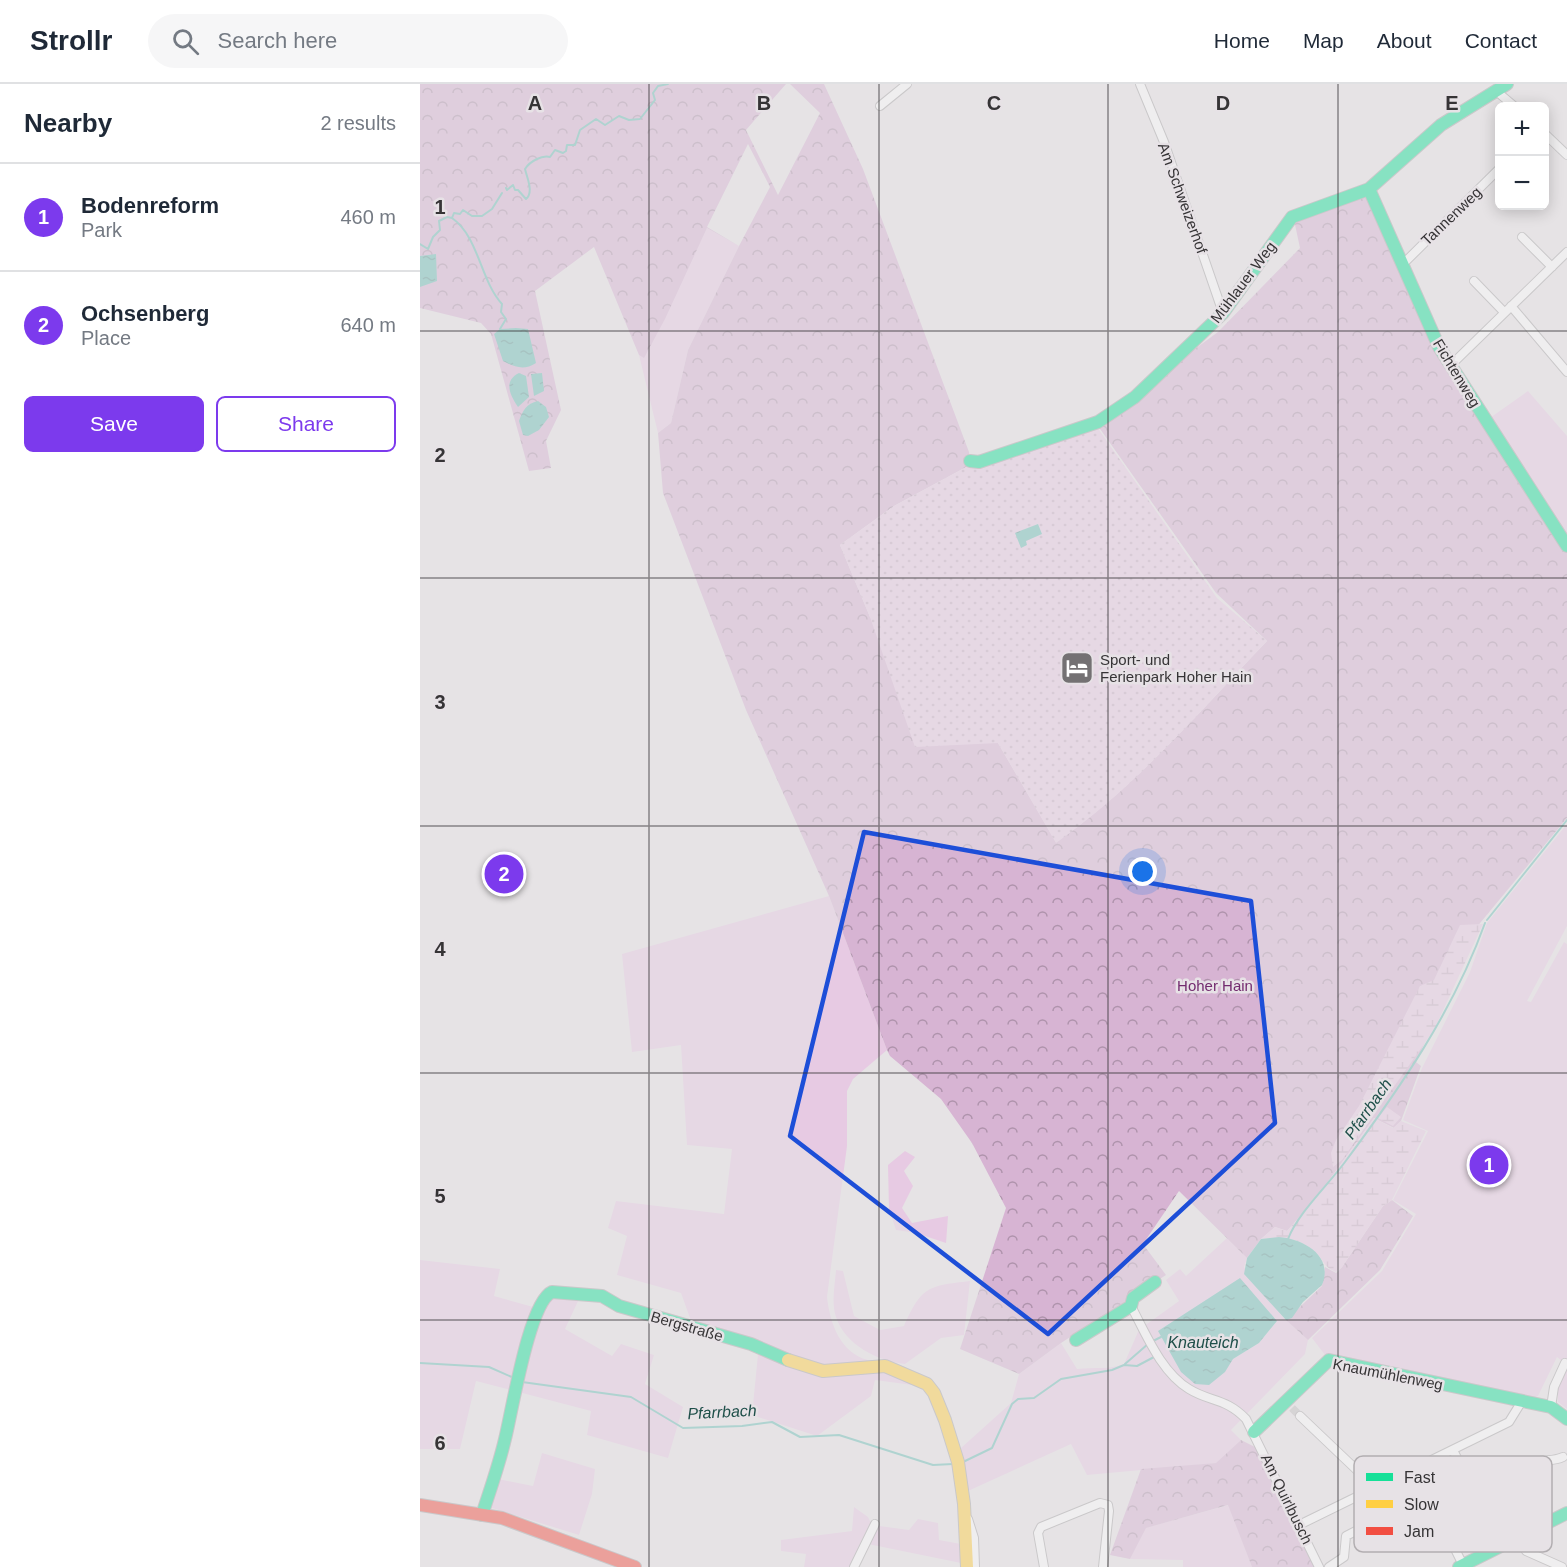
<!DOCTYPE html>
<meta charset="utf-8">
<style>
:root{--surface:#fff;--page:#f6f6f7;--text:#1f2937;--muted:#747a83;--line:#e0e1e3;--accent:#7c3aed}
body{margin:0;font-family:Arial,sans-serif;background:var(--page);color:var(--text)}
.controls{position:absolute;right:18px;top:18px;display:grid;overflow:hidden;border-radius:9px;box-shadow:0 3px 15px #0003}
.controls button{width:54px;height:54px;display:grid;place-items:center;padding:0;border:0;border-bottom:2px solid var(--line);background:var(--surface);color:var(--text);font:30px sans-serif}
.you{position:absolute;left:723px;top:788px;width:21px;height:21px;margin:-15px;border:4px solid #fff;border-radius:50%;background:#1a73e8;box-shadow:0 0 0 9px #1a73e833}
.badge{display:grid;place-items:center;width:39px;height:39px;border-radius:50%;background:var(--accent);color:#fff;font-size:20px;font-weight:700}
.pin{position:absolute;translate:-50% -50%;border:3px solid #fff;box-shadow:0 2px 6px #0006}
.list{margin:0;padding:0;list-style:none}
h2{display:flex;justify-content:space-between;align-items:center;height:78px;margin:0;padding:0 24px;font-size:26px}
h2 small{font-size:20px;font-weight:400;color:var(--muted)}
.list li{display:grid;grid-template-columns:39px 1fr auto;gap:18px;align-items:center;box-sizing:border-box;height:108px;padding:0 24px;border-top:2px solid var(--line)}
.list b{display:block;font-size:22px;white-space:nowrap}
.list p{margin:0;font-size:20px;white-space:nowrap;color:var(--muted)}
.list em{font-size:20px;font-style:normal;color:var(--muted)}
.actions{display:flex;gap:12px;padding:18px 24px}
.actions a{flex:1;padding:14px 0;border:2px solid var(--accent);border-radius:9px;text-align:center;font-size:21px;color:var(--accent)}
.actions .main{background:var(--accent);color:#fff}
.icon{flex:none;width:33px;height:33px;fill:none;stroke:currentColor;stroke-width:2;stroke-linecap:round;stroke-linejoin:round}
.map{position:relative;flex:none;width:1147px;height:1483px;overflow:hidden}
header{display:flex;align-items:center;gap:36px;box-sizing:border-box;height:84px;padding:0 30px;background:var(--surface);border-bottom:2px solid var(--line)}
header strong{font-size:28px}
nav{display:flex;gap:33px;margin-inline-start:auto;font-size:21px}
.search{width:420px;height:54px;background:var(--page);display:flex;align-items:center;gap:15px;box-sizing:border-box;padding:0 21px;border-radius:33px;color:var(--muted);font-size:22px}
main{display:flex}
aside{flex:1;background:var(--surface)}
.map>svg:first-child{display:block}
.green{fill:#e7cae3;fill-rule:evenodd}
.forest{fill:url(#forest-crowns);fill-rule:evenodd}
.wetland{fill:url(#wetland-marsh)}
.park{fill:url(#park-dots)}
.water{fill:url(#water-ripples)}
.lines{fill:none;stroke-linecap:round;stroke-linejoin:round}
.stream{stroke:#6ebfb7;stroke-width:2}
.street-tunnel{stroke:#c3c0c2;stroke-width:8;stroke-dasharray:8 4;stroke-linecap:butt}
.street-casing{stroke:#a9a7a8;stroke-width:10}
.fast-casing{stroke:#a9a7a8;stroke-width:14}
.slow-casing{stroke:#a9a7a8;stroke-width:14}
.jam-casing{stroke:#a9a7a8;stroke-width:14}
.street{stroke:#fbfbfb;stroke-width:8}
.fast{stroke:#16e098;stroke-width:12}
.slow{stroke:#ffcf43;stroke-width:12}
.jam{stroke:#f24e42;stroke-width:12}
.marked{fill:none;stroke:#1d4ed8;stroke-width:4.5;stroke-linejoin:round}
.grid{fill:none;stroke:#363436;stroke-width:1.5;stroke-opacity:0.55}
.labels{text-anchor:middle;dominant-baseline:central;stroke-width:5;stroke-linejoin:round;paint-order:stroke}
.street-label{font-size:15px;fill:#363436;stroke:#e7e2e6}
.poi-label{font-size:15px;fill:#363436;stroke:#e7e2e6;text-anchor:start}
.park-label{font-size:15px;fill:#732b6f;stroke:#e7e2e6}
.water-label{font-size:16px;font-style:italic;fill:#1e4f49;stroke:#e7e2e6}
.key{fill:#e7e2e6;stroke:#b2aeb1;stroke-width:1.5}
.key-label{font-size:16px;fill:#363436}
.grid-label{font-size:20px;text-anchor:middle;font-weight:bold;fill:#363436;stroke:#e7e2e6;stroke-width:5;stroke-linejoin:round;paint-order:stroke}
</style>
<header>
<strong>Strollr</strong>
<div class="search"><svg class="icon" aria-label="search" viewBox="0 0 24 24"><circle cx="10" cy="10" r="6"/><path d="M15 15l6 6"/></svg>Search here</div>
<nav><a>Home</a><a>Map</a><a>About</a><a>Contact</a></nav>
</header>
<main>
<aside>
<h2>Nearby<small>2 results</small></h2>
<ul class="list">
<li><span class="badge">1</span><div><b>Bodenreform</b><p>Park</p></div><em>460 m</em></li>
<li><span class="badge">2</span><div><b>Ochsenberg</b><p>Place</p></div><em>640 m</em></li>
</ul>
<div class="actions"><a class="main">Save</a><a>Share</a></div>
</aside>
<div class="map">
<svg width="1147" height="1483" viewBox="0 0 1147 1483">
<defs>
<pattern id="forest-crowns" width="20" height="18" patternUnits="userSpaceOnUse" patternTransform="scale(1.5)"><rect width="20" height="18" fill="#d7b4d3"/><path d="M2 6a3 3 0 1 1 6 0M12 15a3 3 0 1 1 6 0" fill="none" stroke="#af93ac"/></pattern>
<pattern id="wetland-marsh" width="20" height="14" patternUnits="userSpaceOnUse" patternTransform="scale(1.5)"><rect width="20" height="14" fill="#e7cae3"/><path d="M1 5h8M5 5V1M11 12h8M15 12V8" fill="none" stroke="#c7aec3"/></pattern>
<pattern id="park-dots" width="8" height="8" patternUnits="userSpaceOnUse" patternTransform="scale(1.5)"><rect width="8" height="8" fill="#e7cae3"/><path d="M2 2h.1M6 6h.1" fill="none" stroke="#c7aec3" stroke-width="1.8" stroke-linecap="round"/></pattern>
<pattern id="water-ripples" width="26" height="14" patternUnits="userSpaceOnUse" patternTransform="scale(1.5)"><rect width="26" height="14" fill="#6ebfb7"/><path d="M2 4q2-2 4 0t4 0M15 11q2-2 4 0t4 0" fill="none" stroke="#5b9c96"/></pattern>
</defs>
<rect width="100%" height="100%" fill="#e6e3e5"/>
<path class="green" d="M287,144L319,162L268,266L251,339L238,349L219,271L224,273Z
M1108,307L1147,352V459L1067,336Z
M1147,740V842L1107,917L1111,918L1144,858L1147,860V1325L1138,1318V1302L1147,1281L1137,1273L1118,1312L1113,1314L905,1271L892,1254L962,1187L996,1130L973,1116L1008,1047L983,1036L1002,984L1050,888L1067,839Z
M409,812L467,966L433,995L427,1007V1062L407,1213C410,1239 420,1269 448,1276C459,1279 475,1278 485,1283C490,1287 496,1296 500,1302L455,1296L451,1312L397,1352L332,1331L339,1260L271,1237L261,1209L197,1191L207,1152L188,1144L196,1117L304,1130L312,1065L267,1061L261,961L212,968L202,870Z
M485,1067L495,1073L484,1087L493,1102L482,1124L492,1139L528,1132L526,1159L496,1149L476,1146L469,1125L468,1081Z
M807,1154L827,1174L824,1183L862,1232L888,1256L885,1270L811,1346L821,1356L797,1379L667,1391L651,1360L548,1407L541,1364L591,1319L599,1290L641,1259L657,1285C673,1283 690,1286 704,1280L721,1241L727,1240L759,1217L746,1196L760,1185L766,1192ZM857,1237L839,1259L813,1275Z
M0,1176L80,1185L74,1212L124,1226L131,1213H160L145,1245L192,1272L201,1260L234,1271L225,1300L263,1323L248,1374L167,1351L171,1327L56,1297L40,1365H0Z
M416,1186L423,1187L434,1232L460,1246L484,1242C502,1202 508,1202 550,1197L544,1251L521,1254L485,1280C458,1277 425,1261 416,1233C411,1219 415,1200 416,1186Z
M122,1369L175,1385L172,1410L159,1451L69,1423L78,1395L113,1402Z
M809,1421L832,1483H763V1476L710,1475L725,1444Z
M434,1423L448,1433L452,1441L489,1446L498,1435L518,1439L519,1456L541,1460V1479L443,1459L431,1483H384L386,1470L361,1467V1456L432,1447Z"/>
<path class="forest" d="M0,0H366L326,46L358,111L400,29L370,0H404L443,85L549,368L550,381L474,422L420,461L450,533L578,659L636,758C716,703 780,627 847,557L796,509L678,342L730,298L798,248L880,164L874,136L949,105L1006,236L1147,463V734L1056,844L996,978L1001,982L981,1037L974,1044L954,1034L897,1113L867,1147L855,1143L841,1155L827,1174L759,1107L723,1160L746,1191L641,1259L599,1290L540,1265L586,1124L552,1059L521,1015L470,972L467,966L409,812L326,626L243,409L238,349L251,339L268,266L319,162L287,144L245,235L224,274L219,271L174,163L115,207L141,326L126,357L131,384L109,387L71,250L61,239L0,224ZM328,60L350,103L319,162L287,143Z
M972,1116L993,1132L960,1186L888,1256L866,1236L902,1202L905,1183L916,1189L922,1183L963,1122Z
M821,1356L839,1365L896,1483H832L808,1421L726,1444L710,1475L690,1471L721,1385L796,1379Z"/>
<path class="wetland" d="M1063,840L1014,946L922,1076L913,1083L911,1069L916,1056L939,1022L1000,902L1014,896L1040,841Z
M967,1023L981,1033L973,1042L958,1034Z
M954,1034L973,1044L981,1037L1006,1047L972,1116L963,1122L922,1183L916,1188C906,1184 905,1180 899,1172C883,1153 863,1153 841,1155L855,1143L867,1147L897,1113Z"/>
<path class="park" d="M677,343L797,514L847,557C780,627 716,703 636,759L578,659L495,663L450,533L420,461L474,422L550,381Z"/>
<path class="water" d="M16,170L17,197L0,203V172Z
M96,244L108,245L116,279C104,287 94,283 83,277L74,250L80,245Z
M99,289L106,292L109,313L98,323C90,311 83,297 99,289Z
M122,289L124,307L114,312L111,290Z
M118,317L126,323L129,333L119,346L108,352L103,351L99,337C103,326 106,320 118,317Z
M618,440L622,450L606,457L607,461L601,464L595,449Z
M859,1153C884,1155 914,1172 902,1201L883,1218L872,1234L866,1236L824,1190L827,1174L841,1155Z
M820,1194L857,1237L839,1259L813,1275L805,1288L789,1301L775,1300L761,1288L738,1247Z"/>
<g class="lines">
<path class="stream" d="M86,104L87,106L93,101L95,106H98L106,115C114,108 107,94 105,85C110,77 122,71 130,73L135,66L143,69L146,67L147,61H155L160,46L176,35L185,41L199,32L209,36L220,35L235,16L233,9L238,2L248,0
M32,134C59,153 60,196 82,220L81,228L86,235L80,245
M0,160L8,165L13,153L20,146L19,137L27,133L32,134L34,129L40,130L43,126L52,132H62L72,125L82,109
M1067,836L1147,736
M868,1155C878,1129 908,1101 925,1078C980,1004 1033,928 1065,839
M733,1257L741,1253
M0,1279L69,1283L94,1294
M705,1280L728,1260
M102,1298L211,1313L263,1344L322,1342L352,1338L380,1353L419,1351L513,1381L533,1380
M543,1378L572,1364L592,1320L598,1315L614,1314L641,1295L692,1286L704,1281L717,1282L734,1273"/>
<path class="street-tunnel" d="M872,1324L880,1332"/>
<g class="street-casing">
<path id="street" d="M720,0L744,58L803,229
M1075,6L1094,22
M460,22L487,0
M1124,49L1147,71
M1102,153L1132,183
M982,181L1080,84
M1054,197L1084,228
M1091,222L1147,288
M1030,282L1147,168
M711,1222C726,1250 741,1288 769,1305C790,1318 806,1314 826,1335L899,1483
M1131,1323L1134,1303L1145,1279
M880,1332L942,1391L957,1401
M1033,1366L1057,1414
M1009,1377L1033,1426
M1047,1419L1071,1467
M1019,1433L1043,1481
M548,1435L554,1454L555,1483
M879,1441L1089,1338L1102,1317
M1097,1454L1106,1467L1142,1483
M434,1483L455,1440
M624,1483L618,1449L621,1443L680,1419L688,1421L689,1427L683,1483
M909,1483L924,1473L926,1452L963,1433C975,1433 986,1442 999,1441C1027,1439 1082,1394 1108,1381C1123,1373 1130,1379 1143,1373"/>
</g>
<g class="fast-casing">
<path id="fast" d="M949,105L1019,263L1147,462
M550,377L559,378L678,338L715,313L803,229L872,133L949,105L1021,41L1087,0
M656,1256L711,1222L713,1214L735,1198
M834,1348L909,1276L1131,1323L1147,1335
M62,1431C70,1406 79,1381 85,1355C92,1328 109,1218 132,1208L182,1212L199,1222L331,1260L368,1276
M1039,1483L1147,1429"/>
</g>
<g class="slow-casing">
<path id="slow" d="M368,1276L403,1287L465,1282L507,1300L514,1309L525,1336L538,1378L544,1420L547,1483"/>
</g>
<g class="jam-casing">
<path id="jam" d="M0,1421L82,1434L215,1483"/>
</g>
<use href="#street" class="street"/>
<use href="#fast" class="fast"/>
<use href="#slow" class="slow"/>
<use href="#jam" class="jam"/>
</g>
<path d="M0 0H1147V1483H0ZM444,748L831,817L855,1039L628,1250L370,1052Z" fill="#e6e3e5" fill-opacity=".55" fill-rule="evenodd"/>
<path class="marked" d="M444,748L831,817L855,1039L628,1250L370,1052Z"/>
<path class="grid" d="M229,0V1483M459,0V1483M688,0V1483M918,0V1483M0,247H1147M0,494H1147M0,742H1147M0,989H1147M0,1236H1147"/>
<defs>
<g id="hotel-square" transform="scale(1.725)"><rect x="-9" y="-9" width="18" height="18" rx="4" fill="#747173" stroke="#e7e2e6"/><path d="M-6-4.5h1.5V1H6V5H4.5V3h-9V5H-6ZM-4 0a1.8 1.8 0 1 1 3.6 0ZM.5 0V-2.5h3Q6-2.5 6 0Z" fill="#fff"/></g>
</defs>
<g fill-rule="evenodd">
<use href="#hotel-square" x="657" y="584"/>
</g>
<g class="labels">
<g class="street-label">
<text transform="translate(763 114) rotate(70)">Am Schweizerhof</text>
<text transform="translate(1031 132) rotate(-44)">Tannenweg</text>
<text transform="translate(823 198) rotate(-53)">Mühlauer Weg</text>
<text transform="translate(1037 289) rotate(59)">Fichtenweg</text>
<text transform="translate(267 1242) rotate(16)">Bergstraße</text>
<text transform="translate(968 1290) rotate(11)">Knaumühlenweg</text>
<text transform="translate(867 1415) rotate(64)">Am Quirlbusch</text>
</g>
<g class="poi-label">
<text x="680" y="575">Sport- und<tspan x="680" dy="17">Ferienpark Hoher Hain</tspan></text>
</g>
<g class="park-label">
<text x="795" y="901">Hoher Hain</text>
</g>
<g class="water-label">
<text transform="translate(948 1025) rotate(-55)">Pfarrbach</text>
<text x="783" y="1258">Knauteich</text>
<text transform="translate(302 1328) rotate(-3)">Pfarrbach</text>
</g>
</g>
<rect x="934" y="1372" width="198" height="96" rx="9" class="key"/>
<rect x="946" y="1389" width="27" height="8" fill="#16e098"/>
<rect x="946" y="1416" width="27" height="8" fill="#ffcf43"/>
<rect x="946" y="1443" width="27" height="8" fill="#f24e42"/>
<g class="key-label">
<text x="984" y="1399">Fast</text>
<text x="984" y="1426">Slow</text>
<text x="984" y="1453">Jam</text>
</g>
<g class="grid-label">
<text x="115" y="26">A</text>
<text x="344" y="26">B</text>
<text x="574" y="26">C</text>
<text x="803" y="26">D</text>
<text x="1032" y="26">E</text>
<text x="20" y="130">1</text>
<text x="20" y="378">2</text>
<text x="20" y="625">3</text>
<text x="20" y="872">4</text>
<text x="20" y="1119">5</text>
<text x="20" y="1366">6</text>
</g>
</svg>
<div class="controls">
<button>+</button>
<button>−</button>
</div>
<div class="you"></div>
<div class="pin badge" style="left:1069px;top:1081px">1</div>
<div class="pin badge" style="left:84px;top:790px">2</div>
</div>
</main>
